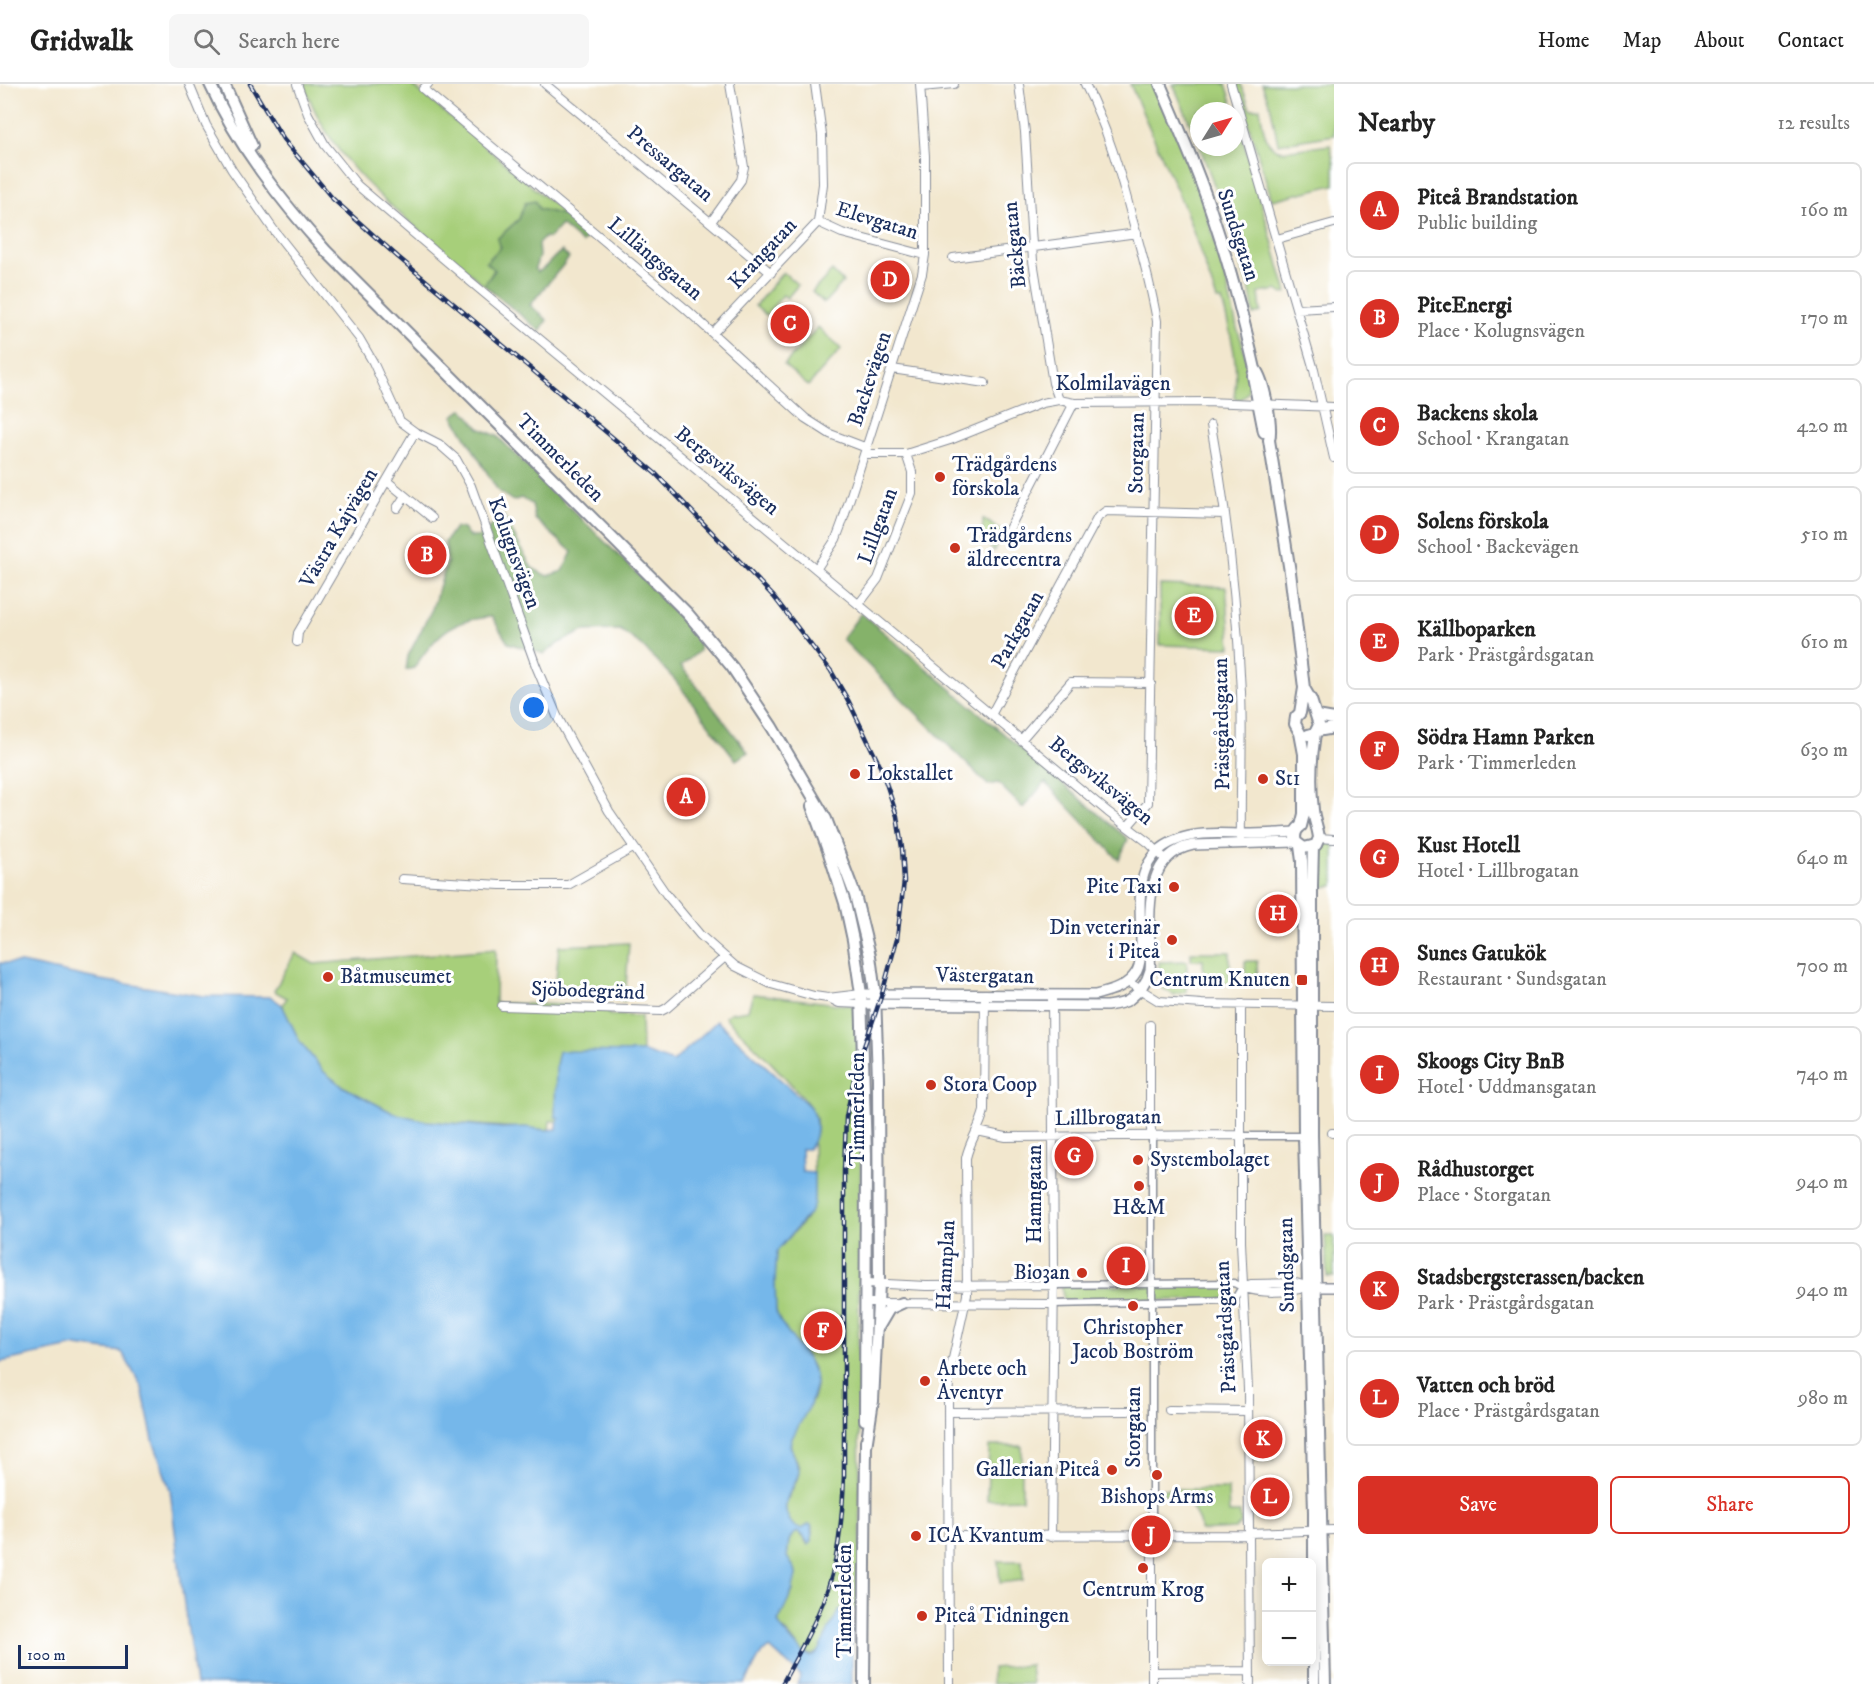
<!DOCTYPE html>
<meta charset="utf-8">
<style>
:root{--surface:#fff;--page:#f6f6f6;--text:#222;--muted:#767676;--line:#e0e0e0;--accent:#d93025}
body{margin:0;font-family:"IM FELL DW Pica",serif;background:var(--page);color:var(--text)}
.controls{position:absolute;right:18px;bottom:18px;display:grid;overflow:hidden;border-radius:9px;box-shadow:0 3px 15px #0003}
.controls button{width:54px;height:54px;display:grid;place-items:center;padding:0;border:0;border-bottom:2px solid var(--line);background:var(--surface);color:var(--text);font:30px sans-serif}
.compass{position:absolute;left:1190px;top:18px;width:54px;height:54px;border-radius:50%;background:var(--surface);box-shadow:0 3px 15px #0003;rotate:53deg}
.scale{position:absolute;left:18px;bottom:15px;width:110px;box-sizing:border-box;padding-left:6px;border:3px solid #1b2f5e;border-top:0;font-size:16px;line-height:21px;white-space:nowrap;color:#1b2f5e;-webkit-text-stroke:4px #fff;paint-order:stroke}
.you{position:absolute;left:534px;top:624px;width:21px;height:21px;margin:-15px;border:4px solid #fff;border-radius:50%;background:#1a73e8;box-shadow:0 0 0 9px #1a73e833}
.badge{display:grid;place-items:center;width:39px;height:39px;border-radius:50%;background:var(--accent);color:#fff;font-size:20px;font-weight:700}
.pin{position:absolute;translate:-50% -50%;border:3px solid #fff;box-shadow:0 2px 6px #0006}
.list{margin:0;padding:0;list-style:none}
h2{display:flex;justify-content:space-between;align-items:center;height:78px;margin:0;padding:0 24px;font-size:26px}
h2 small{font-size:20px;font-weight:400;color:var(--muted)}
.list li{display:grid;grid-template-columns:39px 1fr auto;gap:18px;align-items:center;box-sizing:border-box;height:96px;margin:0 12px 12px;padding:0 12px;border:2px solid var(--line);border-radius:9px}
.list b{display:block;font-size:22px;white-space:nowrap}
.list p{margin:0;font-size:20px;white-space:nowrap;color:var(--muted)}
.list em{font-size:20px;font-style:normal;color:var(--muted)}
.actions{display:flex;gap:12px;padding:18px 24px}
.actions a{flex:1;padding:14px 0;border:2px solid var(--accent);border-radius:9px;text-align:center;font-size:21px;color:var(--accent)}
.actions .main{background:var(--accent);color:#fff}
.icon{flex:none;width:33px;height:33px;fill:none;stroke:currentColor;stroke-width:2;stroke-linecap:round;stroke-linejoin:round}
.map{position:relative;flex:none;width:1334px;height:1600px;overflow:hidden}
header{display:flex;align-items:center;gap:36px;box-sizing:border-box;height:84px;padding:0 30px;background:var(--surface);border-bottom:2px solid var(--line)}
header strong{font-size:28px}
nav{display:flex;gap:33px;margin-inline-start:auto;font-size:21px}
.search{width:420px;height:54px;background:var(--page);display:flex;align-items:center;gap:15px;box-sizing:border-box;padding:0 21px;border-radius:9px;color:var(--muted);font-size:22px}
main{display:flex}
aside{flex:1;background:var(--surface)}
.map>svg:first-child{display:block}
.green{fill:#a7cf7a;stroke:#617f6c;stroke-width:1.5}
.forest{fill:#85b26a;stroke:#507064;stroke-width:1.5}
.water{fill:#75b7ea;stroke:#4873a4;stroke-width:1.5}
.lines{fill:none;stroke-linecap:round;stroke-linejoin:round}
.pedestrian-casing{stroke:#868b96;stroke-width:9}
.minor-casing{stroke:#868b96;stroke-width:10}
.tertiary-casing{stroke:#868b96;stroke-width:12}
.secondary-casing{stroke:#868b96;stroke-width:14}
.pedestrian{stroke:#fff;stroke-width:6}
.minor{stroke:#fff;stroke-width:8}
.tertiary{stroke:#fff;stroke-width:9}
.secondary{stroke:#fff;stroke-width:10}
.rail-casing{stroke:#1b2f5e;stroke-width:4.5}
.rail{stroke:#fff;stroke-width:2;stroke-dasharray:7;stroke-linecap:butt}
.poi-dot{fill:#c8321e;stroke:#fff;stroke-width:2}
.labels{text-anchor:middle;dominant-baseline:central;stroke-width:6;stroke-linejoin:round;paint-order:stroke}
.street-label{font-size:21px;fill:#1b2f5e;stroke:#fff}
.poi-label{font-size:21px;fill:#1b2f5e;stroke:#fff;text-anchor:start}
</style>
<header>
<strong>Gridwalk</strong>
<div class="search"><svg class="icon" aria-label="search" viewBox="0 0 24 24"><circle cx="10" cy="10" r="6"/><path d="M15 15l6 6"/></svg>Search here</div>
<nav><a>Home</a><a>Map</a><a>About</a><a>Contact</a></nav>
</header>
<main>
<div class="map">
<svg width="1334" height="1600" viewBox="0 0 1334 1600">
<rect width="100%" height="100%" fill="#fff"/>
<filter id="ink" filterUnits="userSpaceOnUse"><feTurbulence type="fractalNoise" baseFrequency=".0167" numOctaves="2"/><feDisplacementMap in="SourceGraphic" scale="12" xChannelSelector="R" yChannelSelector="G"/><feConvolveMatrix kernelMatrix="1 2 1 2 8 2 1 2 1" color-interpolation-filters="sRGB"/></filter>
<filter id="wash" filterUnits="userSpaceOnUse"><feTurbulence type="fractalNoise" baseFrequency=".008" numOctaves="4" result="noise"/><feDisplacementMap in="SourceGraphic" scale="24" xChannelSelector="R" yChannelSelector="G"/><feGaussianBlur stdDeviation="1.35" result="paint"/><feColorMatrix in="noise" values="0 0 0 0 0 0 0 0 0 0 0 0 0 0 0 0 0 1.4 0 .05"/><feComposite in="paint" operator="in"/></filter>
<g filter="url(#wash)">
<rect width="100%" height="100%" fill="#f2e7ce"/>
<path class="green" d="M304,0H411L567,132L539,125L525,119L519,135L497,155C504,171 494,188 484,201C465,185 446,169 427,153C374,108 327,68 304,0Z
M1130,0H1154C1192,77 1219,160 1237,244C1245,264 1249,287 1248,308L1240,316L1234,313C1240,280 1230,248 1222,216H1217L1186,127Z
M1173,0H1226L1235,27H1199V60Z
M1236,0H1241L1250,25L1260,24C1263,40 1263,65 1283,67L1330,61L1334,80V101L1272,116Z
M1262,0H1334V51L1278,60L1271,24Z
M1235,28L1287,209L1283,210L1277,206L1259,209L1261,228L1254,231L1249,201L1246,197L1226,133L1200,63H1235Z
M832,187L843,198L824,219L812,208Z
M783,188L798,201L787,214L783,211L766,231L755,222Z
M818,243L841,265L808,302L784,281Z
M983,435L1003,447L994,467L982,453Z
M1160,501L1226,503L1231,563L1160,561Z
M1334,759V802L1320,803C1318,791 1316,770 1323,761Z
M629,859L625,917L613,915L599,908L578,913L555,907L559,862Z
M496,865L495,919L609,922V931L641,932L642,972L560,1037H550L549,1046L425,1037L393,1029L342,1002L324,988L300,958L282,921L287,914L274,907L295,869L314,880Z
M1191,868H1230V893L1238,894L1239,899L1203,900V876H1191Z
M1187,877L1186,908L1174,911L1159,902V878Z
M1245,877H1257L1258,901L1245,902Z
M753,910L854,922L857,934L861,1070L858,1279L862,1526L842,1524L817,1569C802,1575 796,1558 787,1549C782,1544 780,1545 778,1538L793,1507V1499L796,1491L795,1485L787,1473C789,1462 786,1453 798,1448L808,1461L812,1457V1442L809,1440L802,1445L796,1444C771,1421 799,1407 799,1386C799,1373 786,1365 792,1351C800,1335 814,1321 816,1302C818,1271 782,1255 776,1226C772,1207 776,1186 777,1167L805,1136L814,1119L813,1056C816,1050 817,1041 816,1034C813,1017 740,948 725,933L730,929L748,926Z
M1325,1152H1334V1193H1327Z
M1232,1200L1233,1215L1063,1218L1062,1202Z
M1271,1333L1274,1376L1255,1377L1253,1334Z
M989,1362H1022V1415L987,1416Z
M1161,1405H1228L1229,1429H1240L1241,1440L1235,1445L1200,1447C1201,1432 1188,1418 1177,1411C1173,1409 1166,1410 1162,1410Z
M998,1477H1022L1023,1496L1000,1499Z
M1030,1581L1032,1600H992V1584Z"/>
<path class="forest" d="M535,117L539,125L567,132L586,149V155L582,159L561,141L549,154L545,153L538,160L539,172L535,185L538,188C548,183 552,173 562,167L569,174L530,221L547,236L540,247L484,201L495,186L486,178L501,163L497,155L519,135L525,119Z
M463,325L479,344L497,352L656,508L700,555L699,567L681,582L748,668L736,676L675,596L640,560L620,546L584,547L559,559L544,570L508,559L492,533C451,535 436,551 414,584L406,586L408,572L432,525L447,479L445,458L455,443L463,445L470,453H479L503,431L532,484L547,492L563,487L572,468L535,435L532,420L521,414L513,417L498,407L453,332Z
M861,529L1128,755L1119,776L1045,698L1023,724L998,699L988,701L842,555Z"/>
<path class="water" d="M0,879H21L101,896L204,912L271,913L282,921L300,958L324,988L342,1002L393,1029L426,1037L503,1044L525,1043L545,1046L557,1045L558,1033H555L556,981L559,967L644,968L673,978L717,937L809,1022C819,1034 818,1055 808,1065H801L802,1088L814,1089V1119L811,1127L777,1167L775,1198L776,1227L779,1236L809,1277L815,1291L816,1300L810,1321L791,1356L790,1361L799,1388C795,1404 780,1415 788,1433C791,1440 794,1444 802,1445L809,1440L811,1441L812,1457L809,1461L804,1453L798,1448C786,1453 789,1462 787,1473L795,1485L796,1491L792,1508L778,1538C780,1544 801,1569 808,1571C812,1573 813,1571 817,1569L839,1526L848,1525L852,1534V1600H797L801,1592L770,1564L762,1568L745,1600H196L183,1513L170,1406L153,1356L142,1304L122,1268L76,1262L0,1278Z"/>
</g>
<g filter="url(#ink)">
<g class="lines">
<g class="pedestrian-casing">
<path id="pedestrian" d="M1240,1052H1300
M1053,1220L1234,1216L1242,1203L1234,1199L1053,1201
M1152,1453V1052"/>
</g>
<g class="minor-casing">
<path id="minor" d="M189,0L206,41L232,86L273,145L359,254L373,278L400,337L415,348L439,360L456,375L471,402L536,582L557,632L609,727L666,810L700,851L735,882L771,900L814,912L828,914L861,910
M297,0L308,30L325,61L357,101L471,198L1108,728L1149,759L1165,775
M428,0L423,5L687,226L805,334L830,350L867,364
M545,0L771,189
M1019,0L1025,48L1033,177L1053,299L1059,316
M1085,0C1107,43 1120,88 1132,134C1142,169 1151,202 1157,237L1148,719L1128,742
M1231,0L1314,286L1334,374
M921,3L954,0
M711,138L741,96L744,83L730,0
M818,138L842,149L925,171
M1277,155L1334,139
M953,174L1137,149
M1297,225L1334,223
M713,249L818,138L823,100L822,51L815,0
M892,285L985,299
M1211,341C1227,429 1237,518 1241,608C1243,657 1240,705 1241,754
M865,370H906L950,356L1042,319L1059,316L1074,319L1205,318L1334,323
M387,397L432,434
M397,424L405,412
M1008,447L1074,319
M817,484L836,455L842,439L922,190L925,171V72L920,0
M859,520L878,495L912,409V388L906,370
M297,558L298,549L415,348
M991,631L1098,433L1106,427L1225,430
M1021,656L1071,598L1151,599
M1319,754L1334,755
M402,795L500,801H568L633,764
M1128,898L1159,917L1202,920L1334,922
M829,914L839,919L862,920
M1241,920V1158L1248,1305L1250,1600
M502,922L661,927L667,924L725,873
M1150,941V1039L1152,1052
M977,1047L1006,1053L1240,1051
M1332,1049H1334
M867,1199L926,1202L1053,1201
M1242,1203L1251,1200L1296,1199L1311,1203
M1242,1203C1261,1210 1288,1209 1307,1203
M866,1219L1053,1220
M1169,1326L1248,1327
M948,1328L1128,1327
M1249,1449L1334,1446
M948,1452L1249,1451
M1051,1453L1054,1189L1052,911
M1152,1453V1600
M1152,1588L1250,1587
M949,1600L948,1312L950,1288L967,1211L966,1074C970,1056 980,1044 984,1027L985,910"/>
</g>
<g class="tertiary-casing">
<path id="tertiary" d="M861,910L1095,911C1111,907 1128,903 1137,887C1141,880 1141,867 1141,860C1141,820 1131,773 1177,756C1198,747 1222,750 1245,750C1262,750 1279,749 1296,748
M862,920L1106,922C1113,921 1123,920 1129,916C1138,909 1147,898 1150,886C1151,880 1150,873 1150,867C1150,829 1143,771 1193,761L1296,758
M1316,1203H1334"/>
</g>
<g class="secondary-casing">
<path id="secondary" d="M210,0C238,62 281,117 326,167L688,530L732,583L772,643L826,735L855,811L870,872L875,910L878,995L879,1200L873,1317L866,1363
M224,0L252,62
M1160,0C1180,47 1201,94 1216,142C1232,189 1244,237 1255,285C1264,296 1273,342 1269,356L1290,488L1304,604L1300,629L1296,633L1295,640L1300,649L1304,670V730L1301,742C1295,746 1294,752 1296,758L1304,764L1316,761L1319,754C1318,744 1314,736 1313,726C1310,701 1311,674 1315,649
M1255,285L1253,292L1264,348
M1304,604L1311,616L1319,641L1315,649L1308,651
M1317,632L1334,635
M1317,647L1334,644
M812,722L829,769L845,819L853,856L861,910L866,1071L865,1336
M1300,762L1302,777L1304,1052L1314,1428V1600
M1313,762L1312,803V1051L1325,1600
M879,1242L889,1225L902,1219
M864,1600L866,1357"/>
</g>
<use href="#pedestrian" class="pedestrian"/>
<use href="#minor" class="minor"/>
<use href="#tertiary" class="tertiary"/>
<use href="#secondary" class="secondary"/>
<g class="rail-casing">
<path id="rail" d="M250,0L283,55L333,115L398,173L656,390L774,513L831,587L849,618L881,684L897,732L902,764L904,797L897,855L882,910L856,986L846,1033L844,1087V1391C843,1420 841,1449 835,1478C826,1522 803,1561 782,1600"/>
</g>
<use href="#rail" class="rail"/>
</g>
</g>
<g class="poi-dot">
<circle cx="940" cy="393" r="6"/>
<circle cx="955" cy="464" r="6"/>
<circle cx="855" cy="690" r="6"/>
<circle cx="1263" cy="695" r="6"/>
<circle cx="1174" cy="803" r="6"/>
<circle cx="1172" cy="856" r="6"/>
<circle cx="328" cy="893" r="6"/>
<rect x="1296" y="890" width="12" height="12" rx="3"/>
<circle cx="931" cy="1001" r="6"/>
<circle cx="1138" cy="1076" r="6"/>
<circle cx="1139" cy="1102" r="6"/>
<circle cx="1082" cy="1189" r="6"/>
<circle cx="1133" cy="1222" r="6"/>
<circle cx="925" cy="1297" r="6"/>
<circle cx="1112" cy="1386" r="6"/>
<circle cx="1157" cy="1391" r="6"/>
<circle cx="916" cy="1452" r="6"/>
<circle cx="1143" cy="1484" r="6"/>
<circle cx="922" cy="1532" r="6"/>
</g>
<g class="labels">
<g class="street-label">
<text transform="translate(670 80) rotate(40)">Pressargatan</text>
<text transform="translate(877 137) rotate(17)">Elevgatan</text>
<text transform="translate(1238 151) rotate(72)">Sundsgatan</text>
<text transform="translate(1015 161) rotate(-96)">Bäckgatan</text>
<text transform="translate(763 170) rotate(-47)">Krangatan</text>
<text transform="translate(655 175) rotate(40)">Lillängsgatan</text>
<text transform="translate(870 295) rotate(-72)">Backevägen</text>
<text x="1113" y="300">Kolmilavägen</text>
<text transform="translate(1137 369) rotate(-89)">Storgatan</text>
<text transform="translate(560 374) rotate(45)">Timmerleden</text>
<text transform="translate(727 387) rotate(39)">Bergsviksvägen</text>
<text transform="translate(878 442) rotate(-70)">Lillgatan</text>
<text transform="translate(339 444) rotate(-60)">Västra Kajvägen</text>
<text transform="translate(514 469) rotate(70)">Kolugnsvägen</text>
<text transform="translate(1018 546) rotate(-61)">Parkgatan</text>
<text transform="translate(1222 640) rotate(-91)">Prästgårdsgatan</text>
<text transform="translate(1101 697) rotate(39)">Bergsviksvägen</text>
<text transform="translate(985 892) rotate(1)">Västergatan</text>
<text transform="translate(588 907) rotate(2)">Sjöbodegränd</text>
<text transform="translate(858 1025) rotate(-90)">Timmerleden</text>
<text transform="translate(1108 1034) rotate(-1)">Lillbrogatan</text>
<text transform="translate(1035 1110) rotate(-90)">Hamngatan</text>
<text transform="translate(946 1181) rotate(-87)">Hamnplan</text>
<text transform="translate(1287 1181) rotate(-91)">Sundsgatan</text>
<text transform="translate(1226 1243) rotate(-93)">Prästgårdsgatan</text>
<text transform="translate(1134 1343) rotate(-90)">Storgatan</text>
<text transform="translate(845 1517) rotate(-90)">Timmerleden</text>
</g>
<g class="poi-label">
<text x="952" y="381">Trädgårdens<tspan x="952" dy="24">förskola</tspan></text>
<text x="967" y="452">Trädgårdens<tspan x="967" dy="24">äldrecentra</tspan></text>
<text x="867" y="690">Lokstallet</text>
<text x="1275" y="695">St1</text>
<text x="1162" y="803" text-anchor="end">Pite Taxi</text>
<text x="1160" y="844" text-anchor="end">Din veterinär<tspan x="1160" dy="24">i Piteå</tspan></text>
<text x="340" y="893">Båtmuseumet</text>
<text x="1290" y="896" text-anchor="end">Centrum Knuten</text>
<text x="943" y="1001">Stora Coop</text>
<text x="1150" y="1076">Systembolaget</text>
<text x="1139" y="1124" text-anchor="middle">H&amp;M</text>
<text x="1070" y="1189" text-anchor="end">Bio3an</text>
<text x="1133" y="1244" text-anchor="middle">Christopher<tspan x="1133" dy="24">Jacob Boström</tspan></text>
<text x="937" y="1285">Arbete och<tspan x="937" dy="24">Äventyr</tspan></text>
<text x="1100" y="1386" text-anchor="end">Gallerian Piteå</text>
<text x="1157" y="1413" text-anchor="middle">Bishops Arms</text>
<text x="928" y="1452">ICA Kvantum</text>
<text x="1143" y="1506" text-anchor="middle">Centrum Krog</text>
<text x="934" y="1532">Piteå Tidningen</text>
</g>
</g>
</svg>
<div class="controls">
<button>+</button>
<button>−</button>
</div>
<svg class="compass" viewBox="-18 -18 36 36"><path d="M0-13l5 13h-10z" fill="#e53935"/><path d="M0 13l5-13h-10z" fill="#767676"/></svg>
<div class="scale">100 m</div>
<div class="you"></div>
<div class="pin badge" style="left:686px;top:713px">A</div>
<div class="pin badge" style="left:427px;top:471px">B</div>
<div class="pin badge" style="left:790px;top:240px">C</div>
<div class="pin badge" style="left:890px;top:196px">D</div>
<div class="pin badge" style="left:1194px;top:532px">E</div>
<div class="pin badge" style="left:823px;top:1247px">F</div>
<div class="pin badge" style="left:1074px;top:1072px">G</div>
<div class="pin badge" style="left:1278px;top:830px">H</div>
<div class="pin badge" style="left:1126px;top:1182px">I</div>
<div class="pin badge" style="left:1151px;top:1451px">J</div>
<div class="pin badge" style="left:1263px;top:1355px">K</div>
<div class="pin badge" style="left:1270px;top:1413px">L</div>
</div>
<aside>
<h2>Nearby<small>12 results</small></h2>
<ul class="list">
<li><span class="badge">A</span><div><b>Piteå Brandstation</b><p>Public building</p></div><em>160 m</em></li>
<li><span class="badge">B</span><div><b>PiteEnergi</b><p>Place · Kolugnsvägen</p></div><em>170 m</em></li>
<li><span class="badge">C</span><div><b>Backens skola</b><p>School · Krangatan</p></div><em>420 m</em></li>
<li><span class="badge">D</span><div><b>Solens förskola</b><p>School · Backevägen</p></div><em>510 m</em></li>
<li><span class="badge">E</span><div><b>Källboparken</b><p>Park · Prästgårdsgatan</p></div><em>610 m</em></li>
<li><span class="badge">F</span><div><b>Södra Hamn Parken</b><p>Park · Timmerleden</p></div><em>630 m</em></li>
<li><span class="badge">G</span><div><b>Kust Hotell</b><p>Hotel · Lillbrogatan</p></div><em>640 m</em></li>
<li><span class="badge">H</span><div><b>Sunes Gatukök</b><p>Restaurant · Sundsgatan</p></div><em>700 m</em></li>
<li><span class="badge">I</span><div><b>Skoogs City BnB</b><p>Hotel · Uddmansgatan</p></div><em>740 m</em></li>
<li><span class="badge">J</span><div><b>Rådhustorget</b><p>Place · Storgatan</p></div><em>940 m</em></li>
<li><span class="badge">K</span><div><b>Stadsbergsterassen/backen</b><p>Park · Prästgårdsgatan</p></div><em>940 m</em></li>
<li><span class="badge">L</span><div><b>Vatten och bröd</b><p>Place · Prästgårdsgatan</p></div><em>980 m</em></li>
</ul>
<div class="actions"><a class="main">Save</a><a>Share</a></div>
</aside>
</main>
